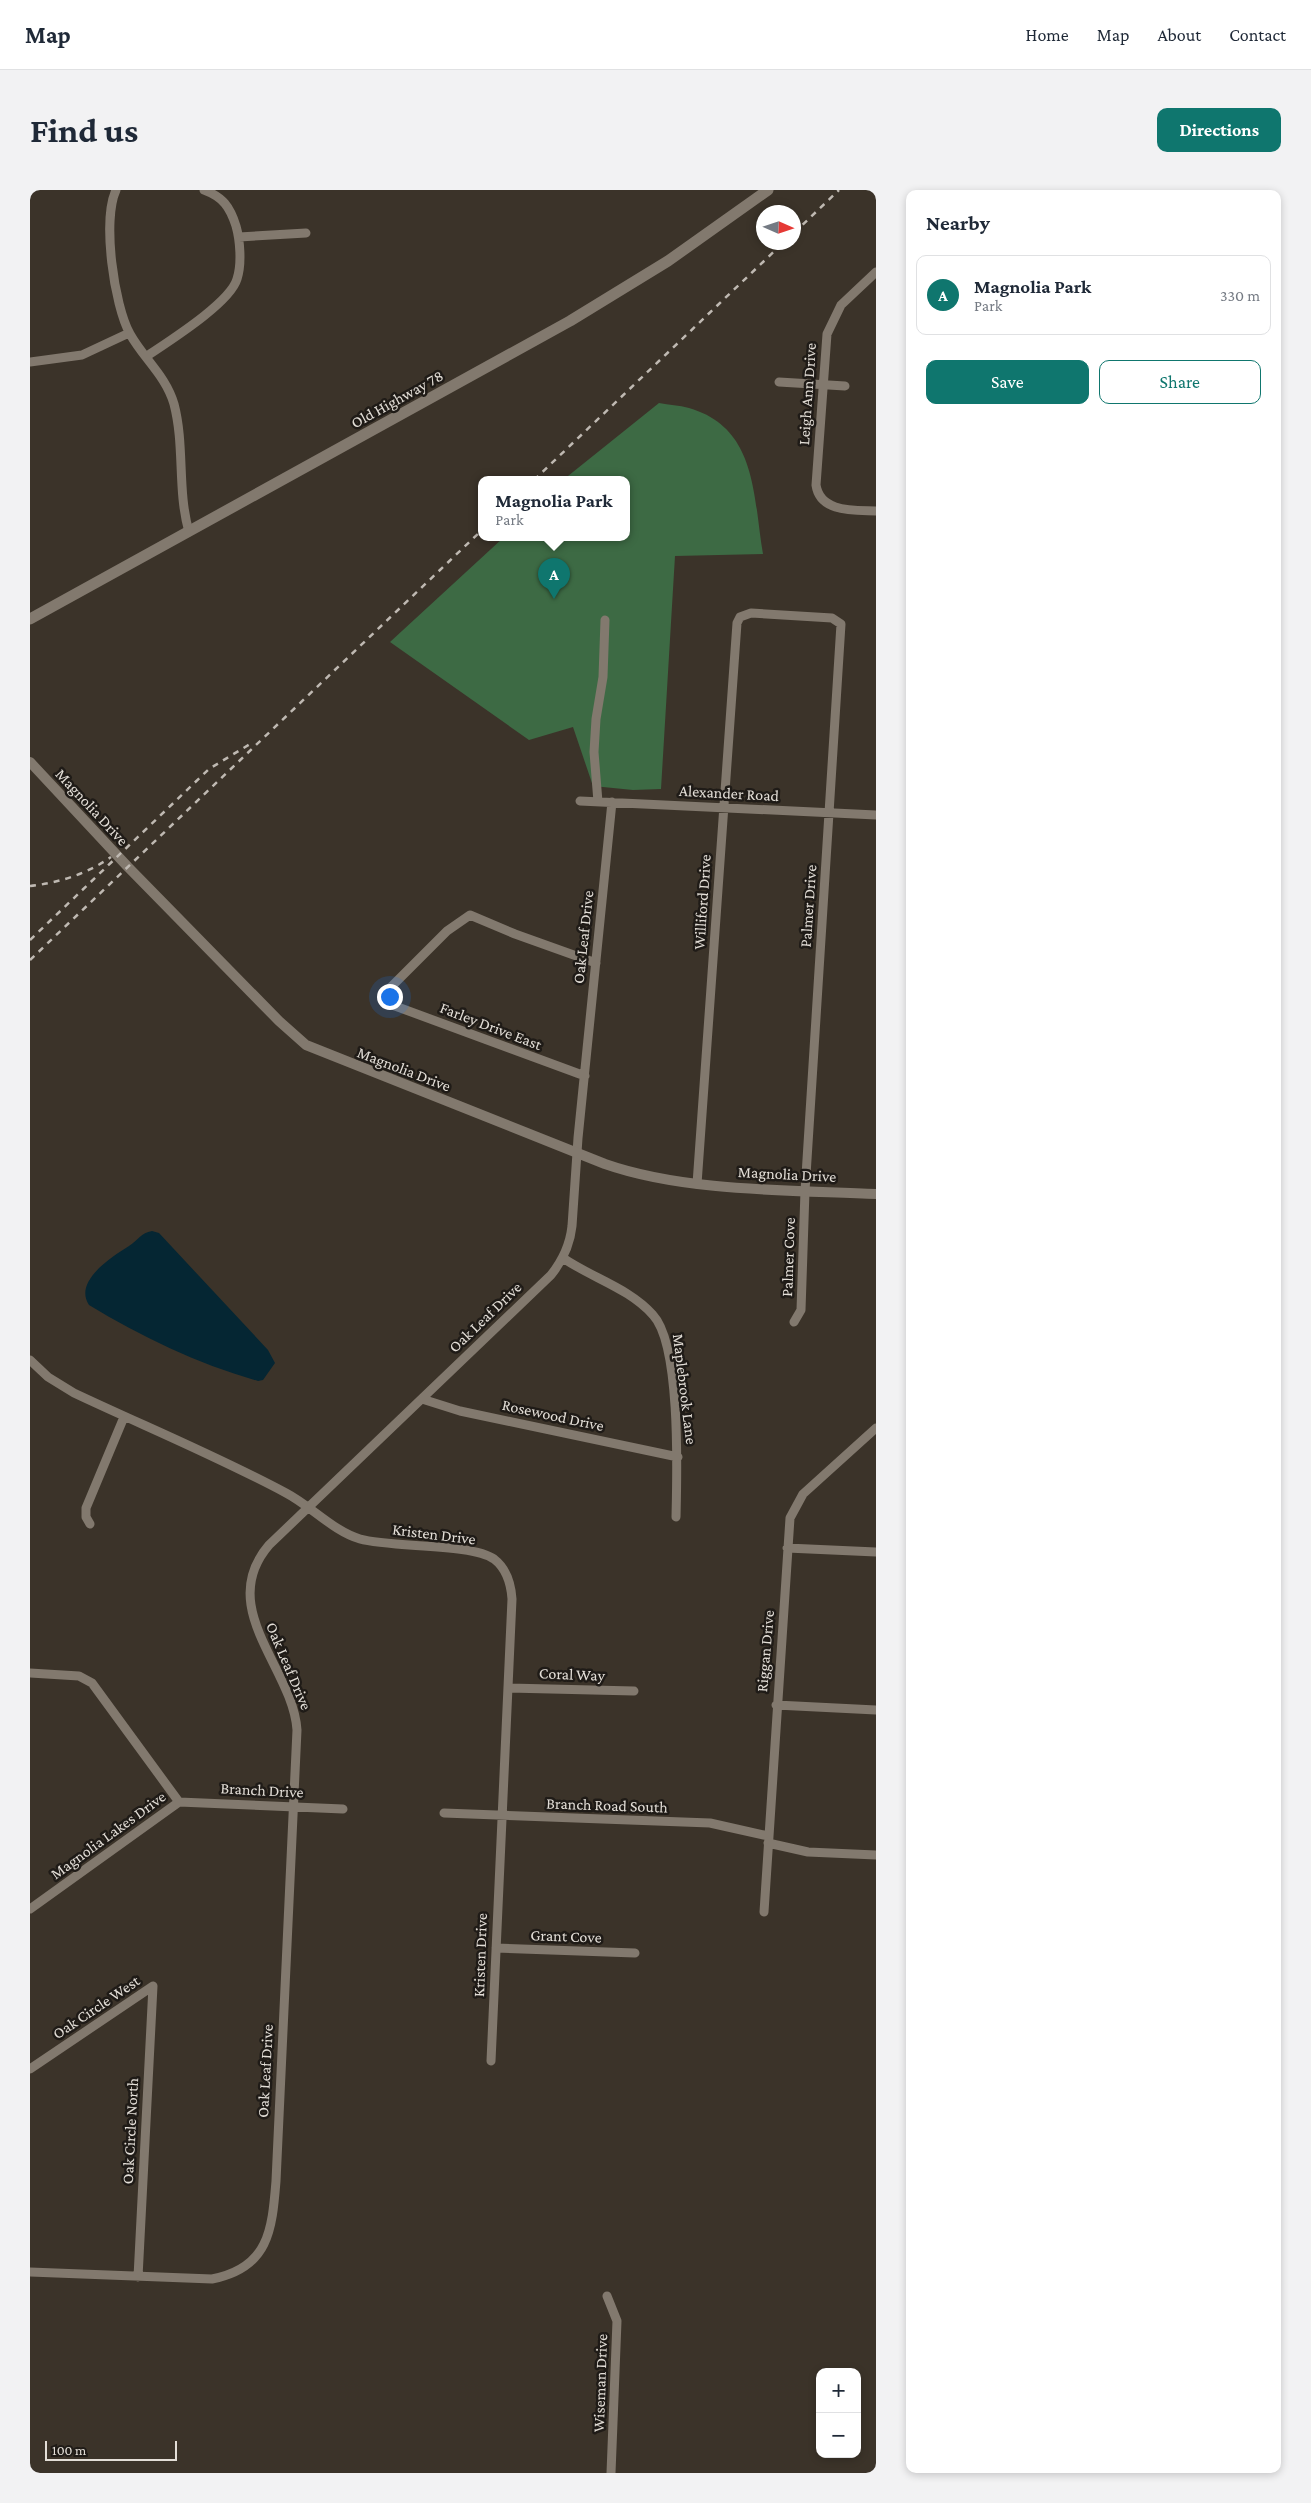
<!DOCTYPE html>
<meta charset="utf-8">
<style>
:root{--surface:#fff;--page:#f2f2f3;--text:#1f2937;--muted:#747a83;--line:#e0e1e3;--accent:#0f766e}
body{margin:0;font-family:"Crimson Pro",serif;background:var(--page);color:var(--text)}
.controls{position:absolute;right:15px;bottom:15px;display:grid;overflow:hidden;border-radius:10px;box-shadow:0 2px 8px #0003}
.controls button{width:45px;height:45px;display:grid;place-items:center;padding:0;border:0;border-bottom:1px solid var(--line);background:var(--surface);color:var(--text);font:25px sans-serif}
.compass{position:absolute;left:726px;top:15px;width:45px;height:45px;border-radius:50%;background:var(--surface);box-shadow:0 2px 8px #0003;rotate:93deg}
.scale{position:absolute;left:15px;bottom:12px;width:132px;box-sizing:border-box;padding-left:5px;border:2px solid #e3ded7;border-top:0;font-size:14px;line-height:18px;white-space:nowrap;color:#e3ded7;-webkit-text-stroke:4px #1f1b17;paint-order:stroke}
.you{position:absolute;left:359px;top:806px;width:18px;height:18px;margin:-12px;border:4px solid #fff;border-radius:50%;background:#1a73e8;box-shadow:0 0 0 8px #1a73e833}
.badge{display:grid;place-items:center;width:32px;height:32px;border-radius:50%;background:var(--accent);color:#fff;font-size:16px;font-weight:700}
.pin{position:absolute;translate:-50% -41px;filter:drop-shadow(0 1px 2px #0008)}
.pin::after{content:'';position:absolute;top:26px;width:18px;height:15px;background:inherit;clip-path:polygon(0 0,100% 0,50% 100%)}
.popup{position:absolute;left:448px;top:286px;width:152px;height:65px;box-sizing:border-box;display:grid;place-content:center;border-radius:10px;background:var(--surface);filter:drop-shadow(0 1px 4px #0005);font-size:16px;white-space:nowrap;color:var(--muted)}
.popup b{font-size:19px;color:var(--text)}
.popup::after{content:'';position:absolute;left:50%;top:100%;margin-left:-10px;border:10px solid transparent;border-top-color:var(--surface)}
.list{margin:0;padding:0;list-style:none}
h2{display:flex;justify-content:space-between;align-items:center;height:65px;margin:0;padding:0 20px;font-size:21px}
h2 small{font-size:16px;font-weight:400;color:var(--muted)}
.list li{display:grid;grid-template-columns:32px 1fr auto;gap:15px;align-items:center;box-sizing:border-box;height:80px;margin:0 10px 10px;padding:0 10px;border:1px solid var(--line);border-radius:10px}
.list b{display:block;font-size:19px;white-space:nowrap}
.list p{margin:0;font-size:16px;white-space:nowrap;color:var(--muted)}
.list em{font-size:16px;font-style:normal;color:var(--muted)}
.actions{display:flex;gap:10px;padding:15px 20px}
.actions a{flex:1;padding:11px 0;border:1px solid var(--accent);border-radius:10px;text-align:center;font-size:18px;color:var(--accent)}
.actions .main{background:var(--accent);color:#fff}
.map{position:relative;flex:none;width:846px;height:2283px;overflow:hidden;border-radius:10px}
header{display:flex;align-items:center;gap:30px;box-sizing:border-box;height:70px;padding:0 25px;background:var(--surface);border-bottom:1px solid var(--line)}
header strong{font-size:24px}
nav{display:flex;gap:28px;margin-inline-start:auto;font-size:18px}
.intro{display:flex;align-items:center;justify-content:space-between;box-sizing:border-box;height:120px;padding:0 30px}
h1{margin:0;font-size:35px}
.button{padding:12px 22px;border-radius:10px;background:var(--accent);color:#fff;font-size:18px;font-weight:700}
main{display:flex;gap:30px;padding:0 30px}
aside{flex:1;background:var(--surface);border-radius:10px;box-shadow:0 2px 8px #0003}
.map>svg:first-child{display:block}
.green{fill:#3d6a44}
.water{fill:#052633}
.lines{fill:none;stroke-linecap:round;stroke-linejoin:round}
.minor{stroke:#82796e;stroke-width:9}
.tertiary{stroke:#82796e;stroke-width:10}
.secondary{stroke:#82796e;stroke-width:11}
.rail{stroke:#bfb9b2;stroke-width:2.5;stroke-dasharray:6 6;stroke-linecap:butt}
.labels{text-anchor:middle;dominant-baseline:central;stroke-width:5;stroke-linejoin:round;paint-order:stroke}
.street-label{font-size:16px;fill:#e3ded7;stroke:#1f1b17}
</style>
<header>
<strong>Map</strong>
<nav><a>Home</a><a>Map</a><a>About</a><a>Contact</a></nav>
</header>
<div class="intro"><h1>Find us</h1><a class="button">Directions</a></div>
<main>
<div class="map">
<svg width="846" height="2283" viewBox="0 0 846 2283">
<rect width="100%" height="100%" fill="#3b3329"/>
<path class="green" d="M629,213C639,215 649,215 659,218C728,238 723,307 733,364L645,366L631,599L603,600L563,596L543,537L499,550L360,452L473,348H596V290H533Z"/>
<path class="water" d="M122,1041L129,1043L238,1160L245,1173L233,1190L228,1191C168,1174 112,1147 59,1115C43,1091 83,1066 99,1056C108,1050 111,1043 122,1041Z"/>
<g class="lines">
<path class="minor" d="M86,0C72,30 84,115 100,144C114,169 136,186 144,214C155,256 147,300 159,342
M209,47L276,43
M846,82L811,115L797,144L786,295C790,323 825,320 846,321
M117,166C139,151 200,113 207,89C212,74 210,50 206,36C200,17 193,7 174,0
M0,172L52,165L99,143
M749,192L815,196
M550,611L846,625
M568,612L564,562L566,529L573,487L575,430
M555,886L365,816L358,812L355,803L417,741L440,725L485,744L566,773
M667,994L707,433L710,427L721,423L802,428L811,434L775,1001L771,1120L764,1132
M533,1068C562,1088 599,1098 623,1125C651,1155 647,1284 646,1327
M0,1170L18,1187L44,1203C114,1236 187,1266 256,1303C281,1316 303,1341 330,1349C361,1358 442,1353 464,1369C477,1379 481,1394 482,1409L461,1871
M392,1209L430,1221L648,1267
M60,1334L56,1327V1318L94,1227
M757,1358L846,1362
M0,1483L49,1486L62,1493L149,1612
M479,1498L604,1501
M746,1515L846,1520
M149,1612L313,1619
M414,1623L680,1633L738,1646
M738,1653L778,1662L846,1665
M0,1719L149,1612
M734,1722L760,1328L773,1304L846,1238
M466,1758L605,1763
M0,1879L123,1796
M0,2082L182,2089C239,2078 242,2040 246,1991L267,1540C263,1478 185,1418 239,1355L521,1085C533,1070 540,1055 542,1036L548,948L582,612
M108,2087L123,1796
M577,2106L587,2131L581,2283"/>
<path class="tertiary" d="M0,572L98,677L249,831L276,855L575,974C655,1002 761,1000 846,1004"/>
<path class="secondary" d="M0,429L540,131L638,71L738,0"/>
<path class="rail" d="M764,43L809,0
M504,290L754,52
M0,696C28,693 57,684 81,667
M0,750L179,579L220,554
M0,770L452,340"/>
</g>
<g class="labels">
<g class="street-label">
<text transform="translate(777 204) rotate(-86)">Leigh Ann Drive</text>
<text transform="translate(367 209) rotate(-29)">Old Highway 78</text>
<text transform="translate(699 603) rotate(3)">Alexander Road</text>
<text transform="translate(62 617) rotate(47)">Magnolia Drive</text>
<text transform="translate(672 712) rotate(-86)">Williford Drive</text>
<text transform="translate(778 716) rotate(-86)">Palmer Drive</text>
<text transform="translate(553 747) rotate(-84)">Oak Leaf Drive</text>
<text transform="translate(461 836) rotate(21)">Farley Drive East</text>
<text transform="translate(374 879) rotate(21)">Magnolia Drive</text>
<text transform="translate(757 984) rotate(3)">Magnolia Drive</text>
<text transform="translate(758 1067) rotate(-88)">Palmer Cove</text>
<text transform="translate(455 1127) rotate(-44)">Oak Leaf Drive</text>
<text transform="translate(655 1199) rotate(83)">Maplebrook Lane</text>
<text transform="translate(523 1225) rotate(12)">Rosewood Drive</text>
<text transform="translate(404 1344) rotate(7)">Kristen Drive</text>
<text transform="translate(735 1461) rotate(-85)">Riggan Drive</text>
<text transform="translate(259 1476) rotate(67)">Oak Leaf Drive</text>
<text transform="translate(542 1484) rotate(2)">Coral Way</text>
<text transform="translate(232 1600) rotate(3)">Branch Drive</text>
<text transform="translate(577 1615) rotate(2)">Branch Road South</text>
<text transform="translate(78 1645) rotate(-36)">Magnolia Lakes Drive</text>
<text transform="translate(536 1746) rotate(2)">Grant Cove</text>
<text transform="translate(450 1765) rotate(-88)">Kristen Drive</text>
<text transform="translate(66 1817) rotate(-34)">Oak Circle West</text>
<text transform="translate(235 1881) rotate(-87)">Oak Leaf Drive</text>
<text transform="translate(100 1941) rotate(-87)">Oak Circle North</text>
<text transform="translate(570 2193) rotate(-88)">Wiseman Drive</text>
</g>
</g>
</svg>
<div class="controls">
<button>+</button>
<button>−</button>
</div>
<svg class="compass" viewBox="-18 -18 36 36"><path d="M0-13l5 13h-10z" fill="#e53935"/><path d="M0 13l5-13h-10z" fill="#747a83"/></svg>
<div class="scale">100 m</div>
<div class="you"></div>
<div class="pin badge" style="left:524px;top:409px">A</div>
<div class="popup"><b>Magnolia Park</b>Park</div>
</div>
<aside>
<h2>Nearby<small></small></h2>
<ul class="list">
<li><span class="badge">A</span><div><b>Magnolia Park</b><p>Park</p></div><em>330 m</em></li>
</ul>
<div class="actions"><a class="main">Save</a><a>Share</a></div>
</aside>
</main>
